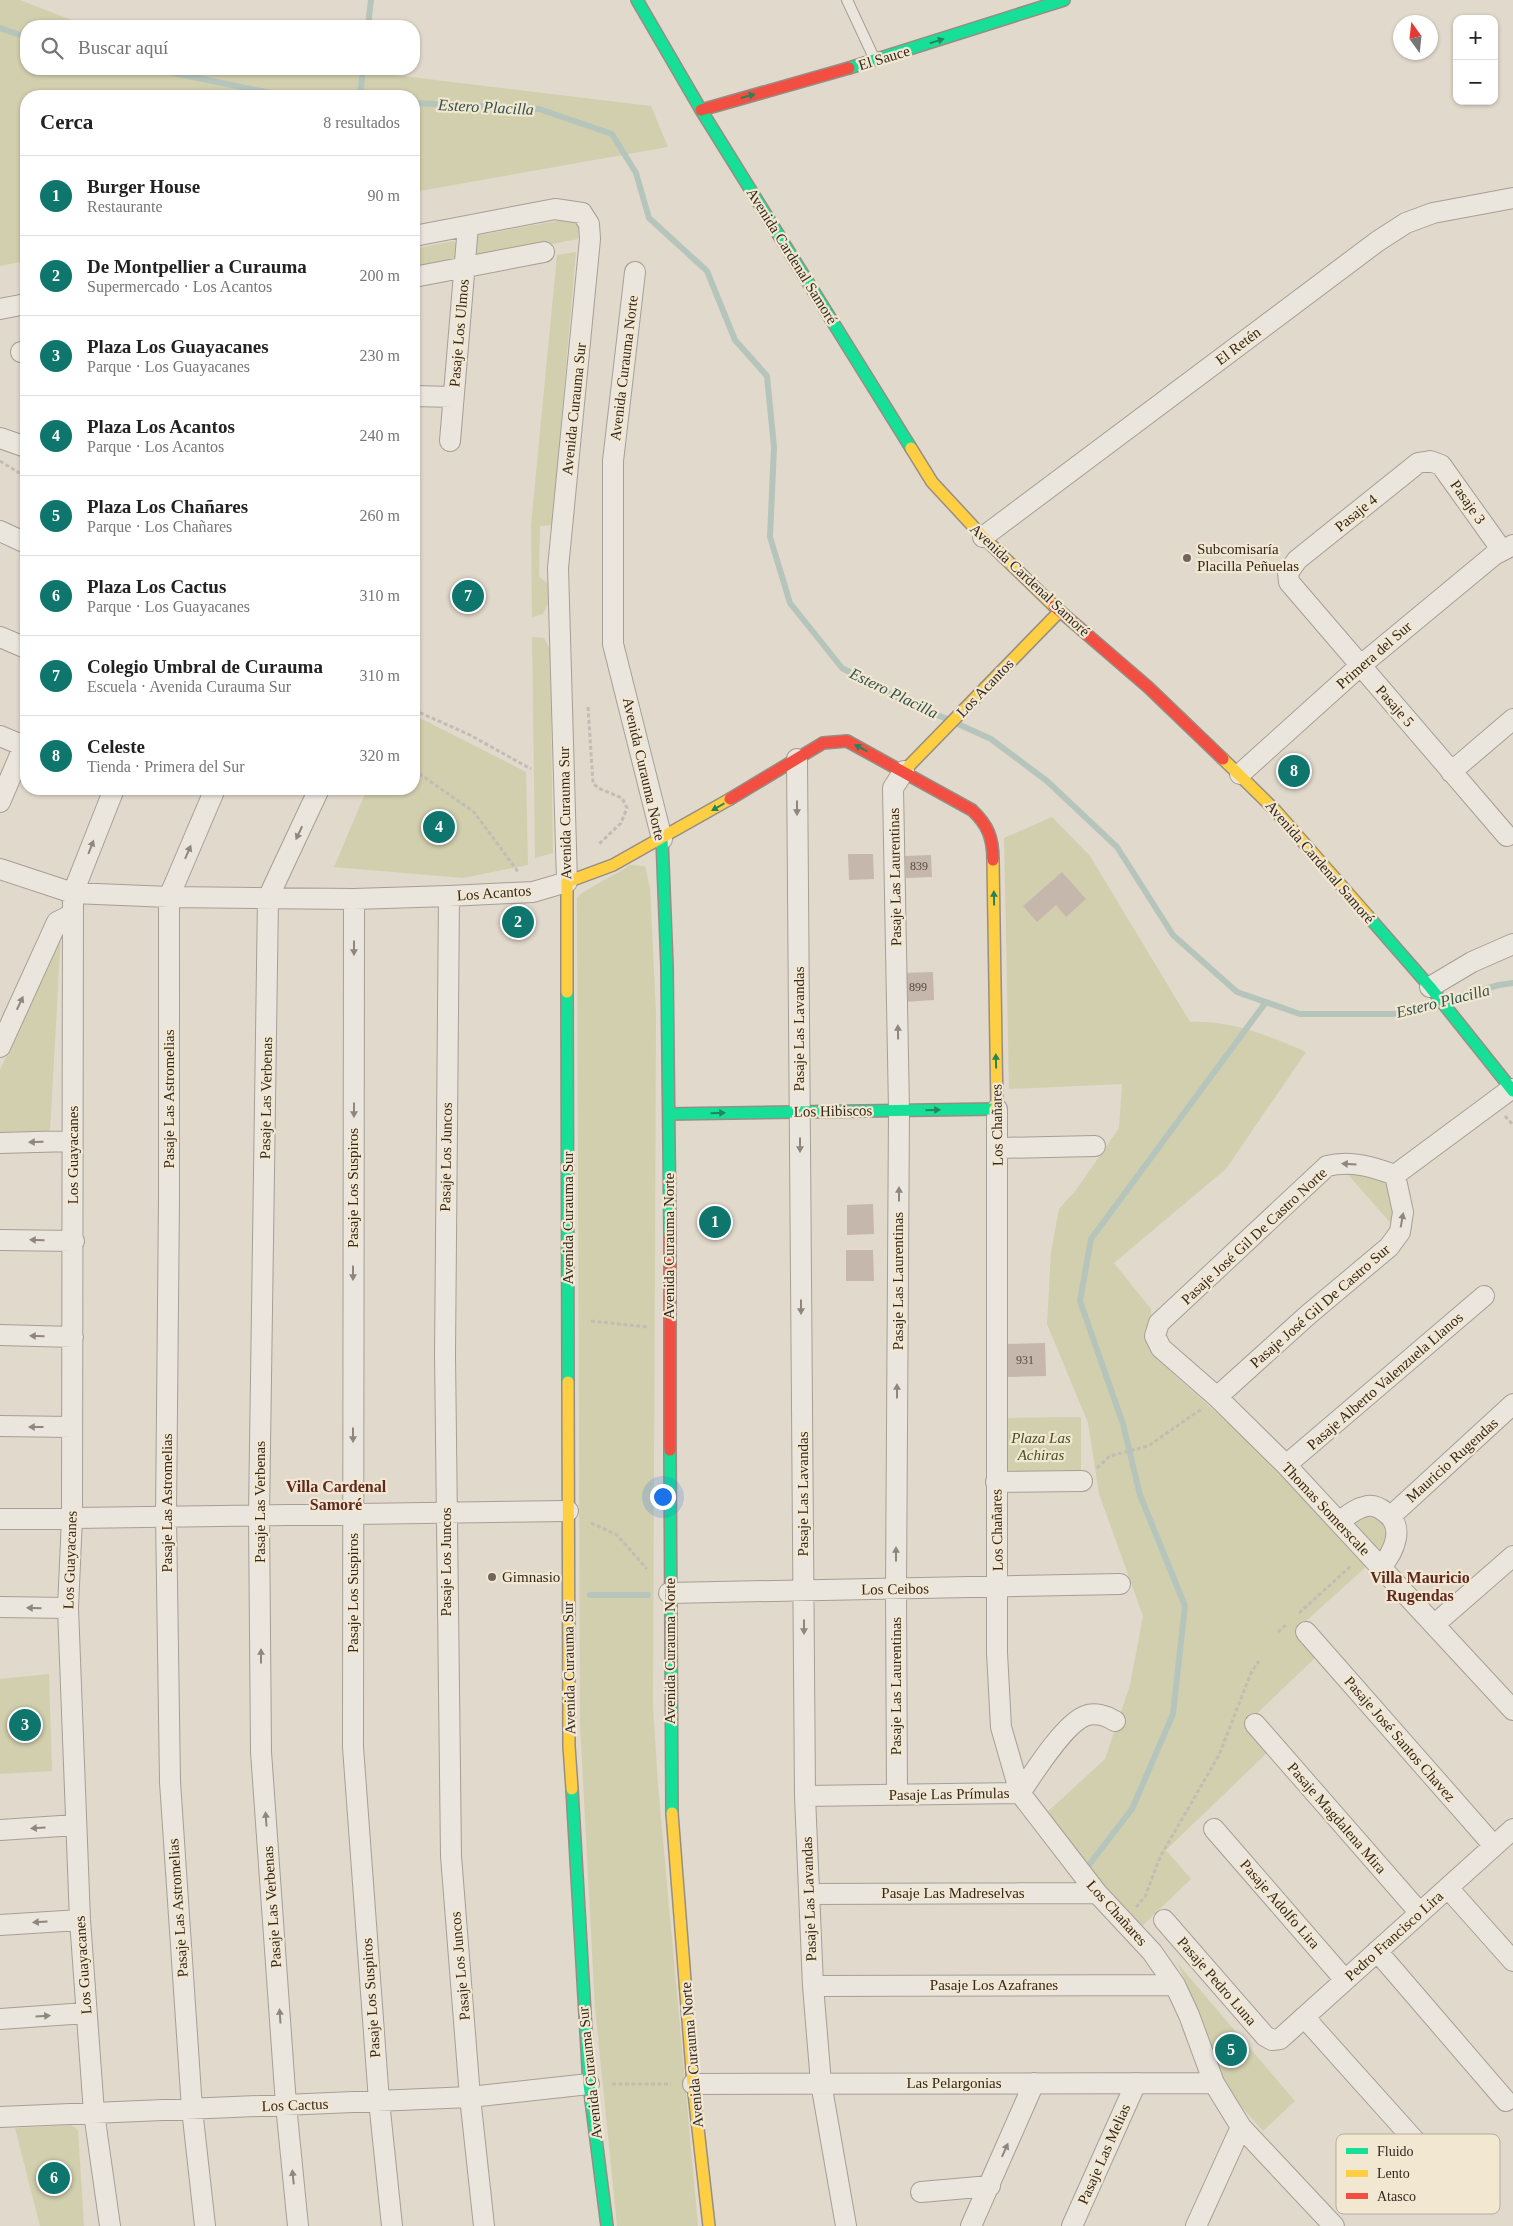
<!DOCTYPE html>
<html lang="es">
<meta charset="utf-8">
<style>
:root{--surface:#fff;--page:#f6f6f6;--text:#222;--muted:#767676;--line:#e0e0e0;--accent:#0f766e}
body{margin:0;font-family:"Times New Roman",serif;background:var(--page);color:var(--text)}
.controls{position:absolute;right:15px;top:15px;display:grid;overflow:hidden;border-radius:10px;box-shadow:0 1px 4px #0004}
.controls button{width:45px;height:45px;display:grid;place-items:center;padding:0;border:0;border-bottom:1px solid var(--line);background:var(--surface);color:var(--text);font:25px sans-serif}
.compass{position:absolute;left:1393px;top:15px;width:45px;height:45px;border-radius:50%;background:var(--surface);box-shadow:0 1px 4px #0004;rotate:345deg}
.you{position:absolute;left:662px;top:1496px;width:18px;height:18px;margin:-12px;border:4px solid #fff;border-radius:50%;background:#1a73e8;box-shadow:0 0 0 8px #1a73e833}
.badge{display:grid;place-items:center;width:32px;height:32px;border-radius:50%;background:var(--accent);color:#fff;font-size:16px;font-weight:700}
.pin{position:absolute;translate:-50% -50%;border:2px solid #fff;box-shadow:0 1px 5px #0006}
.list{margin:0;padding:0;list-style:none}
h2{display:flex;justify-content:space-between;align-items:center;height:65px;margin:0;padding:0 20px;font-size:21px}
h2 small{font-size:16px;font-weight:400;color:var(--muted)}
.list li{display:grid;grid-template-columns:32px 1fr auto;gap:15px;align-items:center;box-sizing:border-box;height:80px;padding:0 20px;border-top:1px solid var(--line)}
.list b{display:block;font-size:19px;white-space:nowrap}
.list p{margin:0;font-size:16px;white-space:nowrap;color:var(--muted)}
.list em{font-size:16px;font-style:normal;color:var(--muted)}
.icon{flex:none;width:28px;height:28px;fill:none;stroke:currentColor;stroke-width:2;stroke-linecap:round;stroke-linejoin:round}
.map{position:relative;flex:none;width:1513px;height:2226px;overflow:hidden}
.search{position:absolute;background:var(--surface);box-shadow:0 1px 4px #0004;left:20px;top:20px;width:400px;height:55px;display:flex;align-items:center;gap:12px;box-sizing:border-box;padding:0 18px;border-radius:20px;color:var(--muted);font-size:19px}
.panel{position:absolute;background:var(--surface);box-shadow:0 1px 4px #0004;left:20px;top:90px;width:400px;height:705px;border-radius:20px}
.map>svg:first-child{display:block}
.green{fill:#d2cfae}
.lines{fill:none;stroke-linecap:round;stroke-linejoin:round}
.stream{stroke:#b6c5bb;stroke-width:6}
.building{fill:#c5b7ac}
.lane-casing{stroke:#a69f95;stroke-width:12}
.street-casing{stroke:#a69f95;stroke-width:22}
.fast-casing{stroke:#968e84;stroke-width:14}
.slow-casing{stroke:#968e84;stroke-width:14}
.jam-casing{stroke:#968e84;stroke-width:14}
.path{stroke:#c2bcb4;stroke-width:3;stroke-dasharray:4 2.5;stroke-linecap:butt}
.lane{stroke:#eae5dd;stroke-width:10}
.street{stroke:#eae5dd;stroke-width:20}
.fast{stroke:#16e098;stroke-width:11}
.slow{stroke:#ffcf43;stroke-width:11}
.jam{stroke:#f24e42;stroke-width:11}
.oneway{fill:#25845b}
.oneway2{fill:#8f867e}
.poi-dot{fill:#71655b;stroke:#f2e7d1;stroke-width:2}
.labels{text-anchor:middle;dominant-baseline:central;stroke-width:4.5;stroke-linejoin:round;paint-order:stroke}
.number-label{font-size:12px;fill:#584b42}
.street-label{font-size:15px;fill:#34271e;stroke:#f2e7d1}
.poi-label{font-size:15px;fill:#34271e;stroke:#f2e7d1;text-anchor:start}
.park-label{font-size:15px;font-style:italic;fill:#474f26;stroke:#f2e7d1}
.water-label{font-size:16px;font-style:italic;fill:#2e524e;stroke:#f2e7d1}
.neighbourhood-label{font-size:16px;font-weight:bold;fill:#5d2920;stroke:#f2e7d1}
.key{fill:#f2e7d1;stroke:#b9ad9b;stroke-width:1}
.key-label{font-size:14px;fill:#34271e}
</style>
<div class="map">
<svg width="1513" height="2226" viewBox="0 0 1513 2226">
<rect width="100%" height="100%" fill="#e1d9cb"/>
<path class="green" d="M0,0H20L87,26H26V69H345L651,106L668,147L414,192V96H26V261L0,266Z
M573,218L579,223L578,239L473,259L474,241L479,235Z
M453,241L458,244L457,262L414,270V249Z
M576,252L552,525L540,526L539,577L549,584V602L543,614L532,617L531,525L557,255Z
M532,637L544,638L550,649L553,853L535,858Z
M414,715L526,772L528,865L463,878L334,867L367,789H414Z
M1052,817L1090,856L1190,1022C1231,1020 1270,1036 1306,1052L1226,1169L1114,1263L1151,1309L1152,1337L1156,1354L1170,1371L1280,1469L1367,1566L1295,1631L1317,1656L1244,1726L1267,1753L1166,1850L1191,1879L1137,1931L1043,1816L1105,1759L1130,1685L1143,1616L1099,1494L1088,1423L1047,1324L1051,1252L1059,1209L1076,1190L1119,1128L1122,1084L1009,1089L1004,838Z
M630,865L645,866L650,888L656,1014L653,1705L658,1785L698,2226H617L595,2008L580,1724L577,898C584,889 618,874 630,865Z
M61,933L50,1132L0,1134V1070Z
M1343,1169L1390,1179L1395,1228Z
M1081,1417V1476L1000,1477V1418Z
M1356,1510L1391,1516L1381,1567L1339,1522Z
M49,1674L52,1771L0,1774V1679Z
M1178,1964L1295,2101L1263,2131L1222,2085L1216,2073L1201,2018Z
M72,2125L78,2130L84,2226H40L15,2128Z"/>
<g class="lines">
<path class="stream" d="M368,26L371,0
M0,28L26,37
M154,69L285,96
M360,96L363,69
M414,103L539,109L612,134L636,173L649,218L707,271L735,340L767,376L774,447L770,537L790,603L842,668L906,702L947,719
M958,724L991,739L1047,781L1117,847L1173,935L1237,992L1300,1014H1395L1434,1003
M1449,999L1499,985L1513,983
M590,1595H648
M1085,1870L1132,1809L1173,1714L1185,1606L1140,1495L1123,1424L1080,1301L1091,1239L1266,1002"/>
</g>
<path class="building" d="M848,854H873L874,879L849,880Z
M931,855L932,877L906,878L905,856Z
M1062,872L1086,899L1066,917L1056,905L1037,922L1023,906Z
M933,972L934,1000L903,1002L902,973Z
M873,1204L874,1234L847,1235V1205Z
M846,1250H873L874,1281H846Z
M1045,1343L1046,1376L1004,1377L1003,1344Z"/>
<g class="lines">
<g class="lane-casing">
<path id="lane" d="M847,0L875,60"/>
</g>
<g class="street-casing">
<path id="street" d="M635,272L613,461V644L662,839
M414,277L544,252
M0,309L26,304
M21,352L26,351
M414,396L453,397
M0,438L26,447
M450,441L468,226
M0,531L26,543
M983,537L1378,241L1406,223L1433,213L1513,198
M1501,549L1441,465L1430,461L1418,463L1297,560L1288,573L1289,582L1507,836
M0,637L26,648
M0,736L24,746
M797,759L805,1796L813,1986L821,2083L846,2226
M1451,772L1513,719
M1240,774L1360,666L1494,555L1513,545
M0,802L26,741
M0,869L73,893L169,897L354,899L449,896L533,892L567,882L558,568L590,239L589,224L582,213L555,209L414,236
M449,896L445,1354L451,1856L470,2097L484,2226
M354,899L353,1747L379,2101L392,2226
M1430,987L1472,962L1513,944
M0,1047L57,922L73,914
M997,1109V1653L1001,1727L1020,1793L1097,1893L1152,1952L1175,1985L1189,2015L1214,2083L1241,2127L1334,2226
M0,1143L72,1141
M998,1148L1095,1146
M1395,1175C1373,1167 1351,1160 1327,1166L1159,1323L1155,1336L1161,1348L1217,1397L1286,1465L1513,1710
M1395,1175L1511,1089
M0,1240L74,1241
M0,1335L73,1337
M1217,1397L1309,1314L1389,1247L1400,1232L1403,1212L1395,1175
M0,1426L72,1427
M1286,1465L1484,1296
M996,1482L1082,1481
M1391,1516L1513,1404
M0,1519L568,1511
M1339,1522C1348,1515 1356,1508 1367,1506C1373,1505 1380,1508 1385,1512C1406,1526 1394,1552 1381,1567
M669,1593L1120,1584
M0,1607L68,1608
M1435,1624L1513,1556
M1306,1632L1494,1846
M1255,1724L1420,1913
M897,1795L896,1589L899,1110L893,788L904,771
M805,1796L1020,1793C1033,1774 1064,1724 1085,1716C1095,1712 1107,1716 1115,1721
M1214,1829L1345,1980
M0,1830L76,1825
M1448,1888L1513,1961
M810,1894L1097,1893
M1164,1920L1265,2036L1272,2040L1280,2039L1513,1829
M0,1925L80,1920
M1377,1951L1506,2101
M813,1986L1175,1985
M1304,2017L1434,2162
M0,2019L86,2013
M693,2084L1214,2083
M0,2117L470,2097L589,2084
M921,2192L990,2186
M110,2226L94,2113L80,1920L68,1608L72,1518L73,893L114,789
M205,2226L192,2109L170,1782L166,1516L169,1198V897L215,789
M298,2226L286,2105L261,1752L259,1515L268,898L319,789
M971,2226L1034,2083
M1072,2226L1136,2083
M1196,2226L1241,2127"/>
</g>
<g class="fast-casing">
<path id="fast" d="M637,0L701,110L911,448
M849,68L1064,0
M662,839L667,966L670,1235
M1368,916L1430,987L1513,1091
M567,992L568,1382
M669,1114L995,1109
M670,1450L672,1813
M572,1789L589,2084L607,2226"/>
</g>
<g class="slow-casing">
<path id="slow" d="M911,448L932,482L983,537L1054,606
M1223,759L1275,810L1368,916
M904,771L1060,611
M993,860L997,1109H995
M567,992V882L613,865L730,799
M568,1382L569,1746L572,1789
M672,1813L693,2084L709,2226"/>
</g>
<g class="jam-casing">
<path id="jam" d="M701,110L849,68
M1054,606L1148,687L1223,759
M730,799L823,743L847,741L972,810C988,825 993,838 993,860
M670,1235V1450"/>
</g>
<path class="path" d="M0,461L26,477
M588,707L593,783L598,788L622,798L627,808L621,823L599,844
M414,710L470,735L531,769
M414,770L474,812L519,873
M1505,1116L1513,1125
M591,1321L647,1327
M1097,1468L1110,1456L1148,1446L1203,1408
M591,1523L617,1535L647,1569
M1299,1613L1352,1565
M1278,1632L1287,1624
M1136,1907L1145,1897L1160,1857L1219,1755L1251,1673L1259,1661
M612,2084H671"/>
<use href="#lane" class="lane"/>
<use href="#street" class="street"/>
<use href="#fast" class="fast"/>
<use href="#slow" class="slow"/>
<use href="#jam" class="jam"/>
</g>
<defs><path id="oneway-solid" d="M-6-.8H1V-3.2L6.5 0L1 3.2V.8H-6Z" transform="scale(1.25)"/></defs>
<g class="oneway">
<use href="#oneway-solid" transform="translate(937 41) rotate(-18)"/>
<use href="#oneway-solid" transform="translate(748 96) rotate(-15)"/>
<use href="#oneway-solid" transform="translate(861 748) rotate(-152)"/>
<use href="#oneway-solid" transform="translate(718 807) rotate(150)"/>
<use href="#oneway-solid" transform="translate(994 898) rotate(-91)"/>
<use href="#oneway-solid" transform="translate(996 1061) rotate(-91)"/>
<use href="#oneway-solid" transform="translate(933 1110) rotate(-1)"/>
<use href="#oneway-solid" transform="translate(718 1113) rotate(-1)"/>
</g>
<g class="oneway2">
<use href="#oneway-solid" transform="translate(797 808) rotate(90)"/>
<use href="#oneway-solid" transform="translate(299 833) rotate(115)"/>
<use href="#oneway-solid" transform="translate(91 847) rotate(-69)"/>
<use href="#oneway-solid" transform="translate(188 852) rotate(-67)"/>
<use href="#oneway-solid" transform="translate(354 948) rotate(90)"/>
<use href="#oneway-solid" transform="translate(20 1003) rotate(-65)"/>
<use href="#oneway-solid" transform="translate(898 1032) rotate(-91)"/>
<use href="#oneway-solid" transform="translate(354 1110) rotate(90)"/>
<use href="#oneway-solid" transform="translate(36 1142) rotate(179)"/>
<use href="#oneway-solid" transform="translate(800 1145) rotate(90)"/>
<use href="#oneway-solid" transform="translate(1349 1164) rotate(-177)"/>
<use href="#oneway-solid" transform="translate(899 1194) rotate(-90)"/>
<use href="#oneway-solid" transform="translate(1402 1220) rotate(-80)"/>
<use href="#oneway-solid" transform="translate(37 1240) rotate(-179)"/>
<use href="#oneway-solid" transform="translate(353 1273) rotate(90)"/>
<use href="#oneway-solid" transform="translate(801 1307) rotate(90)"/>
<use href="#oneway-solid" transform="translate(37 1336) rotate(-179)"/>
<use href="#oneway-solid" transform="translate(897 1391) rotate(-90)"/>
<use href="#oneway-solid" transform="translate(36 1427) rotate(-180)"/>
<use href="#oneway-solid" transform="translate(353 1435) rotate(90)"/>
<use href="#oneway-solid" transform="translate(896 1554) rotate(-90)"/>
<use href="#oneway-solid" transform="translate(34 1608) rotate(-179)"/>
<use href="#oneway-solid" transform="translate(804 1627) rotate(90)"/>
<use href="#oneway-solid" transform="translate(261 1656) rotate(-90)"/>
<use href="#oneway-solid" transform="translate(266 1819) rotate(-94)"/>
<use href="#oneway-solid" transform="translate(38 1828) rotate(176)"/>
<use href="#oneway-solid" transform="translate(40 1922) rotate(176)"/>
<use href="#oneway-solid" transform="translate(43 2016) rotate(-4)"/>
<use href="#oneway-solid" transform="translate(280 2016) rotate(-94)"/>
<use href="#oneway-solid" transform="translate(1005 2150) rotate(-66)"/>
<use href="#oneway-solid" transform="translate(293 2177) rotate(-96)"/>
</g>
<g class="poi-dot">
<circle cx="1187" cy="558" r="5"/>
<circle cx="492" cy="1577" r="5"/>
</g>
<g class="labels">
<g class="number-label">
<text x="919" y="866">839</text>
<text x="918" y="987">899</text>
<text x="1025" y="1360">931</text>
</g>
<g class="street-label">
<text transform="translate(884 58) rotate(-17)">El Sauce</text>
<text transform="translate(792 256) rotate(58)">Avenida Cardenal Samoré</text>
<text transform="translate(459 333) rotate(-85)">Pasaje Los Ulmos</text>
<text transform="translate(1238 346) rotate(-37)">El Retén</text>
<text transform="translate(624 368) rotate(-83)">Avenida Curauma Norte</text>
<text transform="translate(574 409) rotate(-84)">Avenida Curauma Sur</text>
<text transform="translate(1468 502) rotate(55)">Pasaje 3</text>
<text transform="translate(1356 513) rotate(-39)">Pasaje 4</text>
<text transform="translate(1030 580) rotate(43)">Avenida Cardenal Samoré</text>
<text transform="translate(1374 655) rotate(-41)">Primera del Sur</text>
<text transform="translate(985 688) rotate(-46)">Los Acantos</text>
<text transform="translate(1395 706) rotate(49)">Pasaje 5</text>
<text transform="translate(644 769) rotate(77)">Avenida Curauma Norte</text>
<text transform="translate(565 813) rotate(-91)">Avenida Curauma Sur</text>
<text transform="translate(1320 862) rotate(49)">Avenida Cardenal Samoré</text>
<text transform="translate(895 877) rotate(-91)">Pasaje Las Laurentinas</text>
<text transform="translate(494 893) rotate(-4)">Los Acantos</text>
<text transform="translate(799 1029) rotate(-90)">Pasaje Las Lavandas</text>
<text transform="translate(266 1098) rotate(-89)">Pasaje Las Verbenas</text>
<text transform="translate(169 1099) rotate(-90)">Pasaje Las Astromelias</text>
<text transform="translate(833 1111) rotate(-1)">Los Hibiscos</text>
<text transform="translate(997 1125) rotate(-91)">Los Chañares</text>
<text transform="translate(73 1155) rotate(-90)">Los Guayacanes</text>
<text transform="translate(446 1157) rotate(-89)">Pasaje Los Juncos</text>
<text transform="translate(353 1188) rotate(-90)">Pasaje Los Suspiros</text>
<text transform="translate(568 1218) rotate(-90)">Avenida Curauma Sur</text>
<text transform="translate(1254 1236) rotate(-43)">Pasaje José Gil De Castro Norte</text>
<text transform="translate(669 1246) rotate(-90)">Avenida Curauma Norte</text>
<text transform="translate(898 1281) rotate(-90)">Pasaje Las Laurentinas</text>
<text transform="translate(1320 1306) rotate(-41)">Pasaje José Gil De Castro Sur</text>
<text transform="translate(1385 1381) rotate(-41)">Pasaje Alberto Valenzuela Llanos</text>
<text transform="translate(1452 1460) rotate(-42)">Mauricio Rugendas</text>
<text transform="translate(803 1494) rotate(-90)">Pasaje Las Lavandas</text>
<text transform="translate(260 1502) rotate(-90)">Pasaje Las Verbenas</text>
<text transform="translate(167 1503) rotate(-90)">Pasaje Las Astromelias</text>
<text transform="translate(1326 1509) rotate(47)">Thomas Somerscale</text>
<text transform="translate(997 1530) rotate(-91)">Los Chañares</text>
<text transform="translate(70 1560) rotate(-88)">Los Guayacanes</text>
<text transform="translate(446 1562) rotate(-90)">Pasaje Los Juncos</text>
<text transform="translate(895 1589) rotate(-1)">Los Ceibos</text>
<text transform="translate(353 1593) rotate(-90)">Pasaje Los Suspiros</text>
<text transform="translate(670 1651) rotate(-90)">Avenida Curauma Norte</text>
<text transform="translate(569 1668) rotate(-91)">Avenida Curauma Sur</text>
<text transform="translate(896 1686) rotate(-90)">Pasaje Las Laurentinas</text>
<text transform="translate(1400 1739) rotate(49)">Pasaje José Santos Chavez</text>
<text transform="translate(949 1794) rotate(-1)">Pasaje Las Prímulas</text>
<text transform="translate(1337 1818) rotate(49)">Pasaje Magdalena Mira</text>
<text x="953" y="1893">Pasaje Las Madreselvas</text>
<text transform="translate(809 1899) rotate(-92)">Pasaje Las Lavandas</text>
<text transform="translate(1280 1904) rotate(49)">Pasaje Adolfo Lira</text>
<text transform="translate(272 1907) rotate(-94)">Pasaje Las Verbenas</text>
<text transform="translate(178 1908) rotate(-94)">Pasaje Las Astromelias</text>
<text transform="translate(1117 1913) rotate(48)">Los Chañares</text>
<text transform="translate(1394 1936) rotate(-42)">Pedro Francisco Lira</text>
<text transform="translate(83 1965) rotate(-94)">Los Guayacanes</text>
<text transform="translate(460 1966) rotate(-95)">Pasaje Los Juncos</text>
<text transform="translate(1217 1981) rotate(49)">Pasaje Pedro Luna</text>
<text x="994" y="1985">Pasaje Los Azafranes</text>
<text transform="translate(371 1998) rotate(-94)">Pasaje Los Suspiros</text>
<text transform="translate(692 2055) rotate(-95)">Avenida Curauma Norte</text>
<text transform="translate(590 2073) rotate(-96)">Avenida Curauma Sur</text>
<text x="954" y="2083">Las Pelargonias</text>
<text transform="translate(295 2105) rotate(-2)">Los Cactus</text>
<text transform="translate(1104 2154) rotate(-66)">Pasaje Las Melias</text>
</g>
<g class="poi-label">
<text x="1197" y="549">Subcomisaría<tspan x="1197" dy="17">Placilla Peñuelas</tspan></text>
<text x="502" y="1577">Gimnasio</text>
</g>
<g class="park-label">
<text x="1041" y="1438">Plaza Las<tspan x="1041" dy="17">Achiras</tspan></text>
</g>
<g class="water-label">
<text transform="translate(486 107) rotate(3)">Estero Placilla</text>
<text transform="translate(894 693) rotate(26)">Estero Placilla</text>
<text transform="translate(1443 1001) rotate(-14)">Estero Placilla</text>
</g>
<g class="neighbourhood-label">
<text x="336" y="1486">Villa Cardenal<tspan x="336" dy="18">Samoré</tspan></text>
<text x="1420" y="1577">Villa Mauricio<tspan x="1420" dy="18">Rugendas</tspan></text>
</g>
</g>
<rect x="1336" y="2134" width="164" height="80" rx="8" class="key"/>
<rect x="1346" y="2148" width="22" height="6" fill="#16e098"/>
<rect x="1346" y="2170" width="22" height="7" fill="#ffcf43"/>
<rect x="1346" y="2193" width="22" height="6" fill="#f24e42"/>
<g class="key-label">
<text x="1377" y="2156">Fluido</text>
<text x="1377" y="2178">Lento</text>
<text x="1377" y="2201">Atasco</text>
</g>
</svg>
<div class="controls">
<button>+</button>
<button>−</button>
</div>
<svg class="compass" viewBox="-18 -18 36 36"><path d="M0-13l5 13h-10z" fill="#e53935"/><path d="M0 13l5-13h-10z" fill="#767676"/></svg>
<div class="you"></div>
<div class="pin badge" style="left:715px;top:1222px">1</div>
<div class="pin badge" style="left:518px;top:922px">2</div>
<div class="pin badge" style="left:25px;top:1725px">3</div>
<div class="pin badge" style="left:439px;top:827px">4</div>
<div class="pin badge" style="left:1231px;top:2050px">5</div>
<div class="pin badge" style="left:54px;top:2178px">6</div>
<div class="pin badge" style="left:468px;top:596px">7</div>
<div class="pin badge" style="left:1294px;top:771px">8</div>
<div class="search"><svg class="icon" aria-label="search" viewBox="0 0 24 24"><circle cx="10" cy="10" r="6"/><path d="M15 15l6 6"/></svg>Buscar aquí</div>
<section class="panel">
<h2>Cerca<small>8 resultados</small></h2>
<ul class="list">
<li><span class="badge">1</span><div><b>Burger House</b><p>Restaurante</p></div><em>90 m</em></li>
<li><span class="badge">2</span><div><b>De Montpellier a Curauma</b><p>Supermercado · Los Acantos</p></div><em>200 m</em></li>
<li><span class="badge">3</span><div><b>Plaza Los Guayacanes</b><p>Parque · Los Guayacanes</p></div><em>230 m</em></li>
<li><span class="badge">4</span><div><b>Plaza Los Acantos</b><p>Parque · Los Acantos</p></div><em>240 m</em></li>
<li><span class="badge">5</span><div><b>Plaza Los Chañares</b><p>Parque · Los Chañares</p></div><em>260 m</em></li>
<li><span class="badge">6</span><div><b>Plaza Los Cactus</b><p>Parque · Los Guayacanes</p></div><em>310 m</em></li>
<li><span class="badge">7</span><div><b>Colegio Umbral de Curauma</b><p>Escuela · Avenida Curauma Sur</p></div><em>310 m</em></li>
<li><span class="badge">8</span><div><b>Celeste</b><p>Tienda · Primera del Sur</p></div><em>320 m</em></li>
</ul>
</section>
</div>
